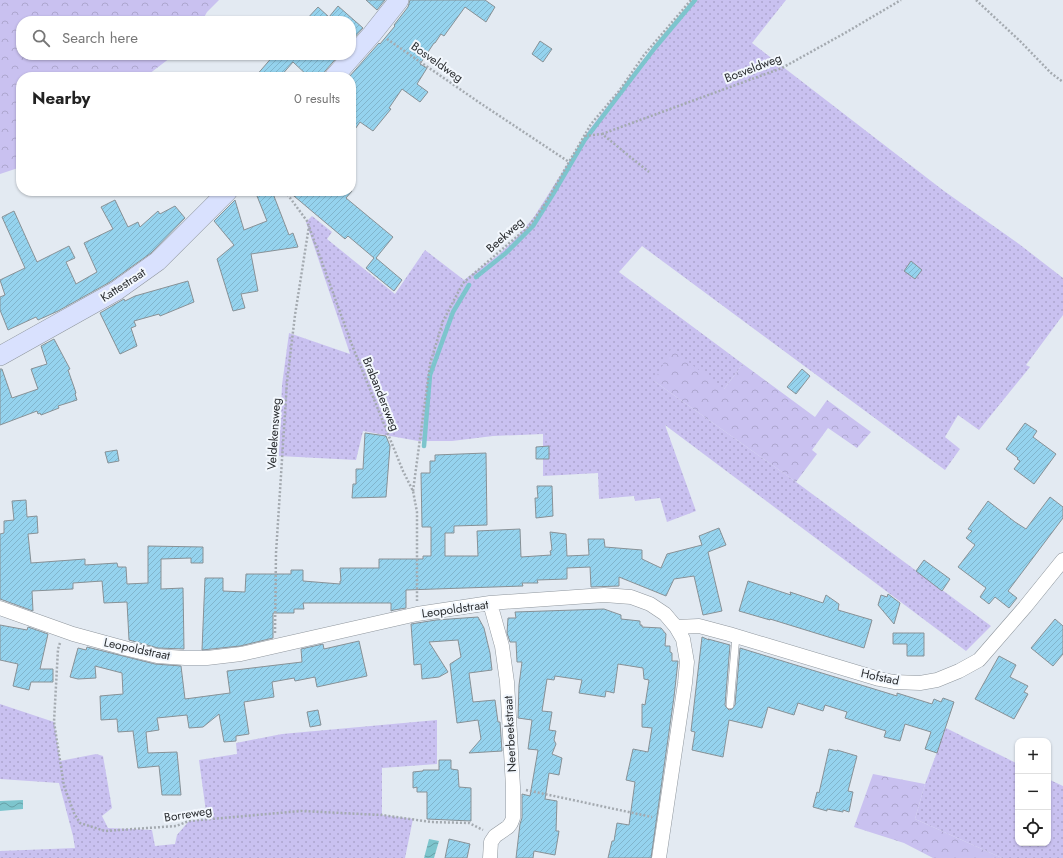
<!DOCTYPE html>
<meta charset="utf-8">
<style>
:root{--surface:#fff;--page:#f6f6f6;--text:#222;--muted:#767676;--line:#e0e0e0}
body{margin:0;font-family:Jost,sans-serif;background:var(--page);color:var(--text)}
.controls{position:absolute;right:12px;bottom:12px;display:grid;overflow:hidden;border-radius:8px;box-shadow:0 1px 3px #0004}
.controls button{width:36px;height:36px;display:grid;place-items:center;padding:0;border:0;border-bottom:1px solid var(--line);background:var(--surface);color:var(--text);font:20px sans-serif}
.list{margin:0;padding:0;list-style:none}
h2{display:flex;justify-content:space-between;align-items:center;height:52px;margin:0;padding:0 16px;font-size:17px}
h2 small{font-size:13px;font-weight:400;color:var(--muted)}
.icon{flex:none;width:22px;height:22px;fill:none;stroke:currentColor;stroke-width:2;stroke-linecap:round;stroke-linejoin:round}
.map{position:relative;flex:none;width:1063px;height:858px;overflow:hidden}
.search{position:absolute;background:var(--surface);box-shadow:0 1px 3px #0004;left:16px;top:16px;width:340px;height:44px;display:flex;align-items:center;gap:10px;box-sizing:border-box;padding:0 14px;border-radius:16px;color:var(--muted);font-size:15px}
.panel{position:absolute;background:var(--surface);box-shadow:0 1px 3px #0004;left:16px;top:72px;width:340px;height:124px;border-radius:16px}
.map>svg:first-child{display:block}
.grass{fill:url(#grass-dots)}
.forest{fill:url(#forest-crowns)}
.water{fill:url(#water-waves)}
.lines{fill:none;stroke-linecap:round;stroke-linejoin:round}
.stream{stroke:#7dc5cd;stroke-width:4.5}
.building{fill:url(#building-hatch);stroke:#889196}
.lane-casing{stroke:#8f969d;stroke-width:8}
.street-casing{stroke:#8f969d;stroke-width:15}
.secondary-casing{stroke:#8f969d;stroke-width:20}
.path{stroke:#a4aab0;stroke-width:2.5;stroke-dasharray:2 2;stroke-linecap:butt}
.lane{stroke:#fff;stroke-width:7}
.street{stroke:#fff;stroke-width:14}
.secondary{stroke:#d9e1fe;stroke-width:19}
.labels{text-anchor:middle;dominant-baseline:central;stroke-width:4;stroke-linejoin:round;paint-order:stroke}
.street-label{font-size:12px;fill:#2a2d30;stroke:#f2f7fd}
</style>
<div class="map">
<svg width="1063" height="858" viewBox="0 0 1063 858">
<defs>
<pattern id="grass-dots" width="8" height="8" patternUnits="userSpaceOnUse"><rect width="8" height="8" fill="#c9c1f0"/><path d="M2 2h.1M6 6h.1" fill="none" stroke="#ada6ce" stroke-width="1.8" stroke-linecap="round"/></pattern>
<pattern id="forest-crowns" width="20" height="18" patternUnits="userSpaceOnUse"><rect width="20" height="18" fill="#c9c1f0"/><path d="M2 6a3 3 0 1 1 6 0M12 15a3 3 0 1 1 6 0" fill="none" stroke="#ada6ce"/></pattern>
<pattern id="water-waves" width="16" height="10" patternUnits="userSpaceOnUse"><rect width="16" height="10" fill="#7dc5cd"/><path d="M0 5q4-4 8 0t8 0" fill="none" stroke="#67a0a7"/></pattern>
<pattern id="building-hatch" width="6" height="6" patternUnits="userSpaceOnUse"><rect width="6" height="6" fill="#95d3ee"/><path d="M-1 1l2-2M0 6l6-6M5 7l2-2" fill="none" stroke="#81b5cc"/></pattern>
</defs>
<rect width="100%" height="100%" fill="#e3eaf2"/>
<path class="grass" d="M694,0H786L752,43L944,191L1019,244L1063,278V315L1026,365L1030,367L979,430L958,415L945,437L960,449L945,470L642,246L619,272L743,364L724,389L654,381L796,482L991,626L966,651L665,425L696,511L667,522L660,498L635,501L634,496L599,499L598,473L543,476V434L493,436L452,441H418L363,431L356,460L279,456L282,385L289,333L350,354L306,222L312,216L332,232L327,239L395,294L425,250L464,280L498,255L516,238L534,217L589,130L653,47Z
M0,704L54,722L60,761L96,754L103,756L112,808L102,816L108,828L152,830L155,846L175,844L177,835L189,821L207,819L199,760L237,754L236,743L282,734L437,720V764L382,768V815L413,819L405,858H0V851L75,848L73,836L59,783L0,779Z
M946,728L1018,764V843H1048V779L1063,786V858H1002L915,819L925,784Z"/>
<path class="forest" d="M0,0H219L207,12L202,21H21V55H174L145,77H21V167L0,174Z
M671,349L724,389L743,364L815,417L827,400L871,432L857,448L828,428L812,450L817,454L796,482L654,381Z
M873,774L925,784L915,819L1002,858H933L904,843L854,827Z"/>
<path class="water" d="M23,800V809L0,811V801Z
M429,839L439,841L434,858H424Z"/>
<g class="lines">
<path class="stream" d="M476,277L506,253L533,226L553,194L584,141L654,49L695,0
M424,446L430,375L453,312L469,285"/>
</g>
<path class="building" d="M366,0H385L377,10Z
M410,0H485L495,7L486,22L465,7L444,36L441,34L435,43H434L420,64L427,68L417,84L428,92L420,102L402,89L389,108L391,109L373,131L360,122L351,135V77H349L379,43L380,44L395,26L394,25L408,7Z
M338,6L363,28L351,41V21H305L318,7L329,17Z
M540,41L552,49L543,62L532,54Z
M274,55H339L326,70L323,74V77H309L293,62L280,77H255Z
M255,191H272L289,235L293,233L298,247L251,254L258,291L241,294L245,308L233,311L217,259L234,245L214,221L235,200L244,230L267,221Z
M288,191H352L346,198L393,237L376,258L402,280L394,291L366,268L374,258L348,236L345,239Z
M115,200L128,227L138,222L140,227L158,211L160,214L175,206L185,218L151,253L110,282L58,311L38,320L36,317L8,330L0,310V297L5,295L0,280L25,268L2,217L14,211L37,262L69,246L75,258L66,262L76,284L97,272L84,243L113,229L101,207Z
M911,261L922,270L915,279L904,271Z
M188,281L194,302L160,316L159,314L134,321L136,326L131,328L137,346L120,354L100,313L124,299L125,301L135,296Z
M54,339L70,369L68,370L74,387L76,393L75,394L77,400L58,406L59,408L41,415L40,413L38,414L37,411L0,425V369H2L12,398L38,389L31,369L47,364L41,346Z
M802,369L810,376L796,394L787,387Z
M1025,423L1037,431L1033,437L1056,454L1034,484L1014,469L1020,461L1017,459L1018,458L1006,449Z
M365,433L386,436L390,446L386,497L352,498L353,484H356V469H363Z
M549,446V459H536V447Z
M117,450L119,461L108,463L105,452Z
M486,453L487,525L454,526V533H445V556H478L477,531L520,529L521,557L551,555L550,551L552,550L550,532L566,534L567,556L589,555L588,539H604L605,547L642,550V559L661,568L667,554L702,545L699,536L719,528L726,545L708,552L722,611L703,615L694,576L674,579L666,596L619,577V586L591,587L590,567L567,568V579L537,580L538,583H522L523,586L406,590V608L394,610L391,611V603H303L304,609H294V613H273V638L240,646L202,650L205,578H223V591L245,592L246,574H291V570H303V581L340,584V581H341L340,568H379V559H423V556H431V527H422L421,473H430V461H435V455Z
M537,486H552L553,516L536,518L535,498H538Z
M1050,497L1063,507V518L1008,591L1017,598L1009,608L995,597L989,604L980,597L986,588L958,567L975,545L966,538L972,531L968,529L988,501L1015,522L1026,529Z
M26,500L27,517L37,516L38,533L28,534L31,563L85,559V565L117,563L118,567H126L127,584L148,583V546L203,547V563H191V558L161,559V589L183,588L184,649L158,648L129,640L127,602L104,603L102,581L73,583V589L32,591L33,611L0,599V534L4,533V521L14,520L12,501Z
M924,560L950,579L942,591L916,571Z
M748,581L791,595L790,592L823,603L826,595L839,604L838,610L872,620L864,648L770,619V620L739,611Z
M888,594L900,603L894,624L878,605L881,595L887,597Z
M604,609L621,615V619L640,621V625H642V627L661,628L666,634L665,646H670V652L672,653V661H678L674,697L651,858H608L612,841H614L617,823L629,825L635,782L626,780L633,749L648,752L652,728L642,727V704L645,705L649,680L644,679L643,668L618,664L614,693L606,691L605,697L579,693L582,680L555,676L554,680L547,679L542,711L552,712L549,730L556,731L554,740L556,744L552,754L562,758L559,775L549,773L545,799L557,801L556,831H559L555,855L534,851L533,858H516L520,824L522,818V794L530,796L538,750L528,749L532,720L518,718L519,685L522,662H517L516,642H510L507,633L508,618H516L515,612Z
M478,617L484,628L490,653L492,670L469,673L473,702L495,700L498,722H500L502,751L469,753L481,739L478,720L457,723L450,664L461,657L458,640L429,642L448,672L439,677L422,679L421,664L414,665L411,624L436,620Z
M1055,619L1063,626V654L1053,666L1031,648Z
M0,625L27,630L28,627L48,634L40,669H53V682H31L29,690L13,686L18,664L0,660Z
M893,633H924V656H907V644H893Z
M702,637L709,640L708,639L730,645L725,705L726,707L729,710L732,709L735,705L740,648L897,696V693L932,704L934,699L941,702L943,698L954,702L937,753L925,749L931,732L905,724L900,741L884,737L886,731L845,718L847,712L825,705L823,711L798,703L794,715L768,707L762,728L729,720L723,757L692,750L695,732L691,731Z
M359,641L367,676L317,687L315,677L295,681L294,678L272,682L274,697L244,702L249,734L236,736V741L224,742L219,714L203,727L189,728L187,715L157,718L159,730L146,732L148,753L177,752L181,795H162L159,766L138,768L133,731L118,732L117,719L101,720L100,696L123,694L122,673L95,666L96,678L78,679L70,677L78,648L86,650L87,647L155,664L181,666L185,699L230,693L227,671L302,662L301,649L323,644L324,649Z
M999,656L1016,665L1010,677L1028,686L1024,692L1028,694L1014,719L975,699Z
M318,710L321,725L310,727L307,712Z
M829,749L837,751V750L857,756L848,791L853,792L849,812L843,810V812L827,809V811L813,807L817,792L819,793Z
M439,760H451V769L458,770L459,787L471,788V821L427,819V792H417V787L413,788V772L423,771V770H439Z
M449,839L470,844L467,858H445Z"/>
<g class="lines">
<g class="lane-casing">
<path id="lane" d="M730,705L736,636"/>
</g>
<g class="street-casing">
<path id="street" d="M490,603L502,646L507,682L513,787V818L511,823L508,827L495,836L491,842L490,858
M0,608L73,634L128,649L157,656L185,658H207L241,654L417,614L490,603L604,595L631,597L650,604L665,614L676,627L683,639L687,662L685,683L659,858
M676,627L699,626L729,634L879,679L894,682L920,683L937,680L959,671L979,660L1025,607L1063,560"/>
</g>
<g class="secondary-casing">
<path id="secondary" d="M334,77L372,34L399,0
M0,356L116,291L158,261L228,191"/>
</g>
<path class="path" d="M976,0L1020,41L1051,73L1063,82
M387,39L480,103L569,162
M602,134L782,68L845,33L901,0
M585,136L602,134L649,172
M285,191L307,221L352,345L403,471L413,491L417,512V601
M413,491L430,364L443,321L463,283L528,227L543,207L591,124L619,91L644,55L691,0
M275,633L276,553L287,382L295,315L309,226
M60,643L58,649L54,722L64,786L74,813L80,823L105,831L176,826L189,821L301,811L382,815L431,822L469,823L483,830
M526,790L652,817"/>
<use href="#lane" class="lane"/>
<use href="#street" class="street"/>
<use href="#secondary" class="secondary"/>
</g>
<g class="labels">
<g class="street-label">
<text transform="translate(437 62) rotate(35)">Bosveldweg</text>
<text transform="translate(753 68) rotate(-21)">Bosveldweg</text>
<text transform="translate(505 235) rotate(-42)">Beekweg</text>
<text transform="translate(123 285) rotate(-33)">Kattestraat</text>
<text transform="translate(381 394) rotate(68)">Brabandersweg</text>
<text transform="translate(274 434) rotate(-86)">Veldekensweg</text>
<text transform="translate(455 609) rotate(-8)">Leopoldstraat</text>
<text transform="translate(137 649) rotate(12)">Leopoldstraat</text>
<text transform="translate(880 677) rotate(12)">Hofstad</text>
<text transform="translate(510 734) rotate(-93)">Neerbeekstraat</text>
<text transform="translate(188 814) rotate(-9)">Borreweg</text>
</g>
</g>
</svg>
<div class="controls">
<button>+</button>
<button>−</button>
<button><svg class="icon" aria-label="locate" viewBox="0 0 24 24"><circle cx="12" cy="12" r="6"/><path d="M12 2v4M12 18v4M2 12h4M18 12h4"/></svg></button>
</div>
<div class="search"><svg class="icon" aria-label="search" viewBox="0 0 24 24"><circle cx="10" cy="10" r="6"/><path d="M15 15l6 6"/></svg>Search here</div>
<section class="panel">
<h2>Nearby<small>0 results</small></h2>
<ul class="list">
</ul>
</section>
</div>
